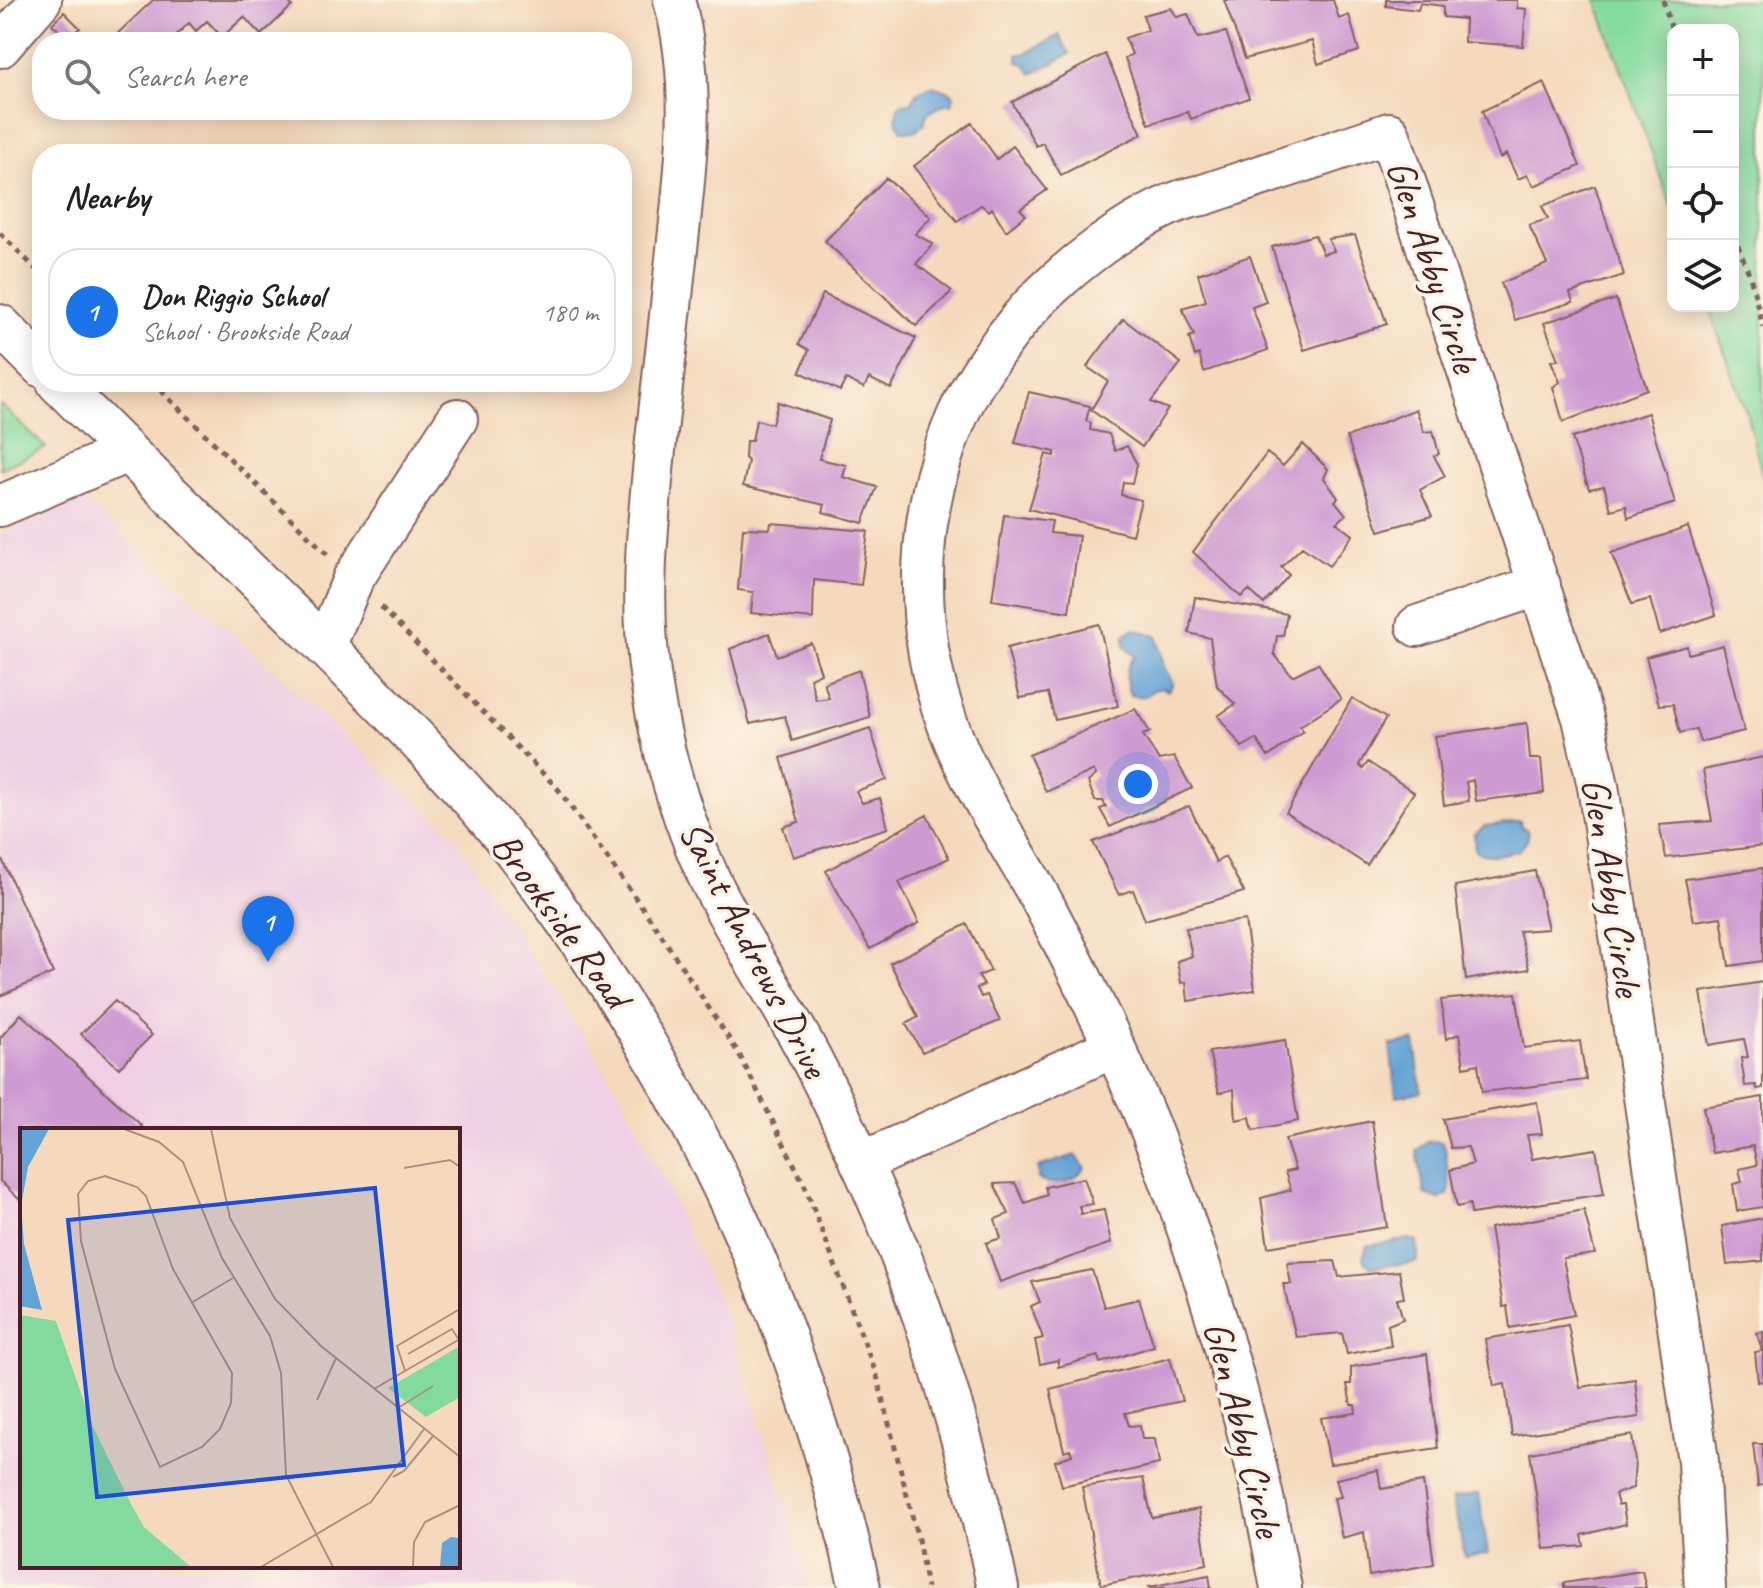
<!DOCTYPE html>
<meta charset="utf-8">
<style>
:root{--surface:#fff;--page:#f2f2f2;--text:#202124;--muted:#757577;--line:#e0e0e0;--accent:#1a73e8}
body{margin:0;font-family:Caveat,sans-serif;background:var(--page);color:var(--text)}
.controls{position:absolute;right:24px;top:24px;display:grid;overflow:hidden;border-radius:16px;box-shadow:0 4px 20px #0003}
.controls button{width:72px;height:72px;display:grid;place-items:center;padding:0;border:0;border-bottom:2px solid var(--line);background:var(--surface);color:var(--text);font:40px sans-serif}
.you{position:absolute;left:1138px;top:784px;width:28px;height:28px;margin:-20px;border:6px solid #fff;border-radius:50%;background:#1a73e8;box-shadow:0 0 0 12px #1a73e833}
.badge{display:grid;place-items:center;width:52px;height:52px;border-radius:50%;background:var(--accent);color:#fff;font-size:26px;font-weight:700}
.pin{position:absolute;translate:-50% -66px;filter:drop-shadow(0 2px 4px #0008)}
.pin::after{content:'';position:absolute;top:42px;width:28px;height:24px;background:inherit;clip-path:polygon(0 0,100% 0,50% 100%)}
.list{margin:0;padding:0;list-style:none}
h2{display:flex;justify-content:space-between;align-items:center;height:104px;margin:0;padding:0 32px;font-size:34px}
h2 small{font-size:26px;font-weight:400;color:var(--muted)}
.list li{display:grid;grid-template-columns:52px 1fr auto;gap:24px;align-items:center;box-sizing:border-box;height:128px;margin:0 16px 16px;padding:0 16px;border:2px solid var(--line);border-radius:32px}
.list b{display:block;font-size:30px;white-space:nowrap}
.list p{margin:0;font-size:26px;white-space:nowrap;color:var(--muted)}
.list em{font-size:26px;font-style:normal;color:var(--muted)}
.icon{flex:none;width:44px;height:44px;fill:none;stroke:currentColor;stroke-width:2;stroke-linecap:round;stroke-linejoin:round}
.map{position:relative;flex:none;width:1763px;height:1588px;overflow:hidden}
.search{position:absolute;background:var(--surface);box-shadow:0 4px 20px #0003;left:32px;top:32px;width:600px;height:88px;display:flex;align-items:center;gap:20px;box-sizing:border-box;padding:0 28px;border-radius:32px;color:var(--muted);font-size:30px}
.panel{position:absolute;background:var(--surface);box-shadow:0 4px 20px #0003;left:32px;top:144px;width:600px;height:248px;border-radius:32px}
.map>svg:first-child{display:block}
.built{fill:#f0d0e4;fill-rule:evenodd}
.green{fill:#83da9e;stroke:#667c64;stroke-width:2}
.water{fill:#63a3d6;stroke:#566180;stroke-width:2}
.building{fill:#cd9bd2}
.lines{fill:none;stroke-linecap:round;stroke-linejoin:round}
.minor-casing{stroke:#86605e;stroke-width:44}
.path{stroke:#86605e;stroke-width:5;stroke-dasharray:6 6;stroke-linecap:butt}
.minor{stroke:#fff;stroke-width:40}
.labels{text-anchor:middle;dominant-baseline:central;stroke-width:7;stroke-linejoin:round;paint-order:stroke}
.street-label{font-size:40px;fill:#4a1f2b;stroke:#fcf5e5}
.inset-road{fill:none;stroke:#b08f82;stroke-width:2}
.view{fill:#1d4ed8;fill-opacity:0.15;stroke:#1d4ed8;stroke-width:4}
.inset-edge{fill:none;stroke:#4a1f2b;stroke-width:4}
</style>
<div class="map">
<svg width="1763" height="1588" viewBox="0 0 1763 1588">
<rect width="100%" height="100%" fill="#fcf5e5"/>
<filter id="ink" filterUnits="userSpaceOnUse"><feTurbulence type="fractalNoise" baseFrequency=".0125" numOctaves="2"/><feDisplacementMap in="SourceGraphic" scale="16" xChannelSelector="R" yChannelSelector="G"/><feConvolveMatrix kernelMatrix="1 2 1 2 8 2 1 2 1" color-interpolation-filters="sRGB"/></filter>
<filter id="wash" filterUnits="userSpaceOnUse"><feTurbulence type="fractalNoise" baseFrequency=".006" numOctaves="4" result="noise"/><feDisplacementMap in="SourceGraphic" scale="32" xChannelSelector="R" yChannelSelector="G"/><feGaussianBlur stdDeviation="1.8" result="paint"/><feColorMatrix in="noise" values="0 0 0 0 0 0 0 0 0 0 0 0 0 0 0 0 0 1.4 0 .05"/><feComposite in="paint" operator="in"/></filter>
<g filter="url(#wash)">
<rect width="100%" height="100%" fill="#f4d9bc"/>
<path class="built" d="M83,499L453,834L618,1089L659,1170L725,1313L811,1588H0V536ZM22,1130H458V1566H22Z"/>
<path class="green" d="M1596,0H1763V478L1746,411L1708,306H1733V30H1673V211Z
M0,404L46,448L0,469Z"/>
<path class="water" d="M1059,35L1070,54L1032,74L1025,64L1018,62V54H1024Z
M932,86L951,92L954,96L952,104H945L927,114L924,123L916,131H902L896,119L898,107L903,103L911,104L916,93Z
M1133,629L1157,635L1164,667L1173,683L1169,691L1162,688L1153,690C1147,698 1139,697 1130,695C1125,682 1124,666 1135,657L1125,647L1124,635Z
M1520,821L1521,827L1527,830L1528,838L1520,850C1505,853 1488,860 1475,850L1474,834L1485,826Z
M1415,1041L1421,1092L1396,1096L1390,1045Z
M1428,1141L1442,1142L1445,1147L1450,1189L1448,1195L1439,1199L1425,1194L1417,1151Z
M1076,1155L1085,1168C1077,1181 1052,1188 1038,1179V1167Z
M1410,1239L1417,1241L1418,1260L1414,1263L1372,1267L1365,1263L1363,1258L1367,1246Z
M1479,1494L1488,1554L1465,1557L1452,1498Z"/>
<g id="blocks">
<path class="building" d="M153,0H287L292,6L261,35L244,17L222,37L207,21L196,31L189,23L169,42H121L115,36Z
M1224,0H1333L1339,19L1349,15L1359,51L1318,64L1312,41L1245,59Z
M1386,0H1517V8L1526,9L1523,46L1464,42L1465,19L1443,17V6L1420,3L1418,10L1386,6Z
M1171,8L1177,17L1188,14L1198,38L1226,32L1249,98L1191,119L1188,112L1149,124L1125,58L1132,54L1125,38L1148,30L1143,15Z
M64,12L80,28L68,39L52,24Z
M1105,54L1142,134L1061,175L1043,143L1036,146L1012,102Z
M1544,82L1580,166L1534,186L1527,175L1518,179L1506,154L1500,158L1482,111Z
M972,123L997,159L1013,146L1047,190L1020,209L1026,215L1006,231L992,208L989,211L981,205L957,221L914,166Z
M886,178L931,217L915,234L933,244L916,264L952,291L916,326L825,241Z
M1595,186L1624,275L1570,293L1573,302L1515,320L1501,283L1547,264L1529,225L1548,219L1542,206Z
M1315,235L1323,254L1334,251L1328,239L1355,235L1387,324L1304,350L1272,247Z
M1250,256L1266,302L1252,307L1268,350L1204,372L1199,354L1195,356L1189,337L1194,335L1182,308L1206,301L1198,274Z
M823,294L916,338L891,389L869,378L864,388L846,379L840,391L800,372L809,350L799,344Z
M1616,299L1647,389L1563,422L1553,387L1560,382L1551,361L1558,360L1544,323Z
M1123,319L1181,363L1151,402L1168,409L1142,447L1091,410L1108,381L1087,367Z
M1029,392L1090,406L1086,421L1091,423L1090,430L1109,434L1115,451L1127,446L1137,464L1132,483L1123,482L1121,495L1141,500L1132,535L1029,509L1046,454L1055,456V452L1015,443Z
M778,402L830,420L819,459L846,465L843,477L877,487L863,523L823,512L825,505L743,486L748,461L745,458L746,441H752L756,420L772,424Z
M1416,409L1424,432L1433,431L1439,454L1434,456L1445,476L1420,490L1432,516L1379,531L1347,437Z
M1648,413L1675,503L1628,518L1626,506L1611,510L1604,486L1589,489L1572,438Z
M1303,444L1328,469L1324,478L1338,498L1335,501L1346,515L1337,523L1353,535L1329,566L1302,547L1281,567L1289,575L1264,604L1249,590L1241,597L1193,552L1267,453L1283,466Z
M1004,515L1052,521L1050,533L1079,536L1069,612L992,600Z
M771,523L868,531L861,585L814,580L813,619L751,613L753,592L738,590L743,528L770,529Z
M1688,527L1716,615L1660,634L1650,599L1632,604L1611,553Z
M1195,597L1287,614L1283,636H1277L1274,654L1292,676L1318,663L1341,699L1300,726L1303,731L1268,757L1256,739L1242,747L1218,716L1235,704L1217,686L1210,638L1189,633Z
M1099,624L1118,706L1055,720L1048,693L1020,698L1007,648Z
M769,633L777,656L811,643L821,673L810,678L816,700L829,698L824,683L859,670L870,717L792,741L785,716L750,724L730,649Z
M1723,645L1744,731L1700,742L1696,729L1680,733L1673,704L1659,705L1646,657L1687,646L1688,654Z
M1352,698L1386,718L1359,765L1363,769L1368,762L1414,792L1367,865L1286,813Z
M1135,709L1150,732L1143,735L1159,760L1174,757L1192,788L1110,827L1100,809L1106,807L1103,801H1095L1088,782L1096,775L1094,770L1046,792L1029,755Z
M1527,723L1530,759H1541L1544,793L1476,801L1473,780L1466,782L1469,801L1444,805L1435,736Z
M870,728L887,780L856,791L862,803L880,798L888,828L793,857L783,827L799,822L781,758Z
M1763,757V846L1666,858L1659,825L1712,821L1703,770Z
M1189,806L1216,862L1225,857L1244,892L1145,920L1133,890L1119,895L1093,842Z
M927,815L949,858L899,882L919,923L870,949L826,871Z
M0,855L53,973L0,996Z
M1763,868V961L1729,966L1721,917L1694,921L1685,879Z
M1535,871L1548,929L1519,931L1529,969L1466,980L1455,886Z
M1245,920L1255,990L1188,1001L1186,982L1181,983L1177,961L1192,956L1186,928Z
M967,924L991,971L978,976L984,985L977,988L981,997L987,995L1000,1021L922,1052L906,1024L918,1017L890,963Z
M1763,982V1088L1757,1089L1756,1085L1745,1086L1741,1058L1748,1057L1744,1039L1709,1045L1701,992Z
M1516,993L1524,1048L1580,1041L1586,1080L1482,1092L1478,1064L1464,1067L1459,1034L1446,1039L1441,1000Z
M115,1001L152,1035L119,1068L81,1034Z
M21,1014L142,1126L138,1130H22V1202L0,1181V1038Z
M1285,1040L1298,1121L1253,1130L1250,1117L1236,1120L1234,1089L1219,1093L1209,1052Z
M1763,1097V1207L1737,1211L1733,1184L1742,1182L1739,1169L1757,1165L1753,1146L1712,1153L1703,1107Z
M1537,1102L1542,1134L1527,1135L1532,1159L1596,1149L1604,1194L1471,1214L1470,1204L1457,1207L1450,1170L1473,1164L1468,1147L1451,1148L1443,1119Z
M1372,1121L1387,1227L1268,1247L1261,1198L1291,1190L1285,1172L1295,1170L1285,1139Z
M1084,1178L1093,1204L1079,1206L1081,1214L1104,1210L1111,1243L1000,1282L986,1243L1001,1238L995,1219L1009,1214L994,1184L1015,1183L1025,1203L1047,1195L1045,1187Z
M1584,1210L1595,1254L1563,1258L1574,1315L1510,1328L1507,1306L1503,1307L1490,1228Z
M1763,1218V1261L1727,1265L1722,1226Z
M1335,1261L1339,1277L1399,1271L1404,1298L1397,1299L1403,1319L1388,1325L1391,1346L1347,1354L1342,1333L1296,1337L1283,1284H1291L1287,1263Z
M1092,1270L1104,1307L1139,1299L1154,1346L1100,1363L1098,1356L1058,1367V1360L1040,1364L1035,1340L1043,1338L1031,1306L1040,1302L1032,1282Z
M1568,1325L1580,1387L1635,1379L1639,1417L1512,1436L1505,1384L1494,1386L1485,1339Z
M1763,1332V1381L1758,1382L1755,1352L1762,1351L1757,1333Z
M1427,1354L1438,1448L1330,1464L1321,1418L1356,1413L1355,1405H1351L1347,1384H1351V1367Z
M1170,1358L1182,1401L1125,1413L1129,1426L1140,1425L1142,1439H1155L1159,1464L1062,1486L1055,1461L1072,1455L1070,1449L1064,1451L1050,1389Z
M1632,1435L1635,1461L1633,1488L1615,1494L1618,1505H1623L1626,1524L1582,1535L1584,1546L1544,1549L1530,1453Z
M1753,1444H1763V1485L1758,1486Z
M1378,1470L1381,1489L1423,1482L1434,1564L1369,1576L1364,1532L1342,1538L1334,1498L1341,1497L1336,1479Z
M1143,1478L1152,1518L1199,1509L1207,1564L1101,1585L1082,1487Z
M1642,1571L1646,1588H1564V1583Z
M1209,1575L1211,1588H1150L1149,1587Z"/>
</g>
</g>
<g filter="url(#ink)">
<use href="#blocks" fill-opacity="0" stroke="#86605e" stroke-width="2"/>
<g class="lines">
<g class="minor-casing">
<path id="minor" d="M674,0C696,79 687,160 678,240C671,307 664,373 656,440C648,520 639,601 651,681C661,749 681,818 710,880C738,938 775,991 805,1047C825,1084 843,1122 860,1160C923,1296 967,1442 998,1588
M0,47L41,0
M0,325L42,367
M57,382C132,457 208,532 284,606C353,674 422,741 485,815C523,859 558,909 591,957C723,1153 808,1358 860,1588
M0,506L127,452
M1417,626L1540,585
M325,647L353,579L457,419
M861,1163L1114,1047
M1281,1588C1253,1431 1209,1277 1150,1128C1119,1052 1082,978 1044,905C1012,845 970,787 947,722C910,620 916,501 963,404C977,375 996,349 1016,324C1051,278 1146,203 1203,195L1389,133L1583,718L1598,786L1698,1461L1705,1588"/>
</g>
<path class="path" d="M1663,0L1673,34
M0,233L42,275
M1733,234L1750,276L1763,327
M152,382L328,555
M381,607L558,789L654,924L739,1054L805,1186L877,1376L918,1539L927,1588"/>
<use href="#minor" class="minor"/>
</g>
</g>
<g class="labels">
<g class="street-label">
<text transform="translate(1433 266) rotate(72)">Glen Abby Circle</text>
<text transform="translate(1612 887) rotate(81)">Glen Abby Circle</text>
<text transform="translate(561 920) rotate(54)">Brookside Road</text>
<text transform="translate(754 949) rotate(63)">Saint Andrews Drive</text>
<text transform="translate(1243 1429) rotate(76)">Glen Abby Circle</text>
</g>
</g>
<g transform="translate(20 1128)">
<rect width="440" height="440" fill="#f4d9bc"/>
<path d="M0,187L36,193L72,297L111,376L124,399L171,439H0ZM440,218V269L406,289L368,260Z" fill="#83da9e"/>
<path d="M0,1H29L8,39L1,78L4,116L22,182L0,178ZM431,409L440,410V439H420L422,415Z" fill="#63a3d6"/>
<path class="inset-road" d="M104,1L139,14L163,34L202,130L250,208L261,245L266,347L313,439M191,1L210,90L255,171L301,218L440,329M384,40L430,32L440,39M85,48L117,59L126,68L153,141L212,245L211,275L200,301L182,319L140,339L95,241L61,113L58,66L68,53ZM171,175L213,150M388,226L432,201L439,212M385,243L377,218L440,181M354,261L440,211M297,272L316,230M378,280L413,258M373,349L384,343L413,308M241,439L351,374L404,301M393,439L394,414L405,394L440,377"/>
<path class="view" d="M355,60L384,337L77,369L48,92Z"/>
<rect width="440" height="440" class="inset-edge"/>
</g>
</svg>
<div class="controls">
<button>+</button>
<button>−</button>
<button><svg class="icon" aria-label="locate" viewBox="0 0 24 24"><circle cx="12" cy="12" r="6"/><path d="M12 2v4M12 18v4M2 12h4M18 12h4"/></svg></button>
<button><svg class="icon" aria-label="layers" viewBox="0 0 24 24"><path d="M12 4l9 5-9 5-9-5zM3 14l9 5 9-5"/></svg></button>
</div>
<div class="you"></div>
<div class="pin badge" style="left:268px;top:962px">1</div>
<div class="search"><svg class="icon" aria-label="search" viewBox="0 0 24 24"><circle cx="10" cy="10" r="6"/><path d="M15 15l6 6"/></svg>Search here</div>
<section class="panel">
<h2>Nearby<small></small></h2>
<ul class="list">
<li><span class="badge">1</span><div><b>Don Riggio School</b><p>School · Brookside Road</p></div><em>180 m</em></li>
</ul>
</section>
</div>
